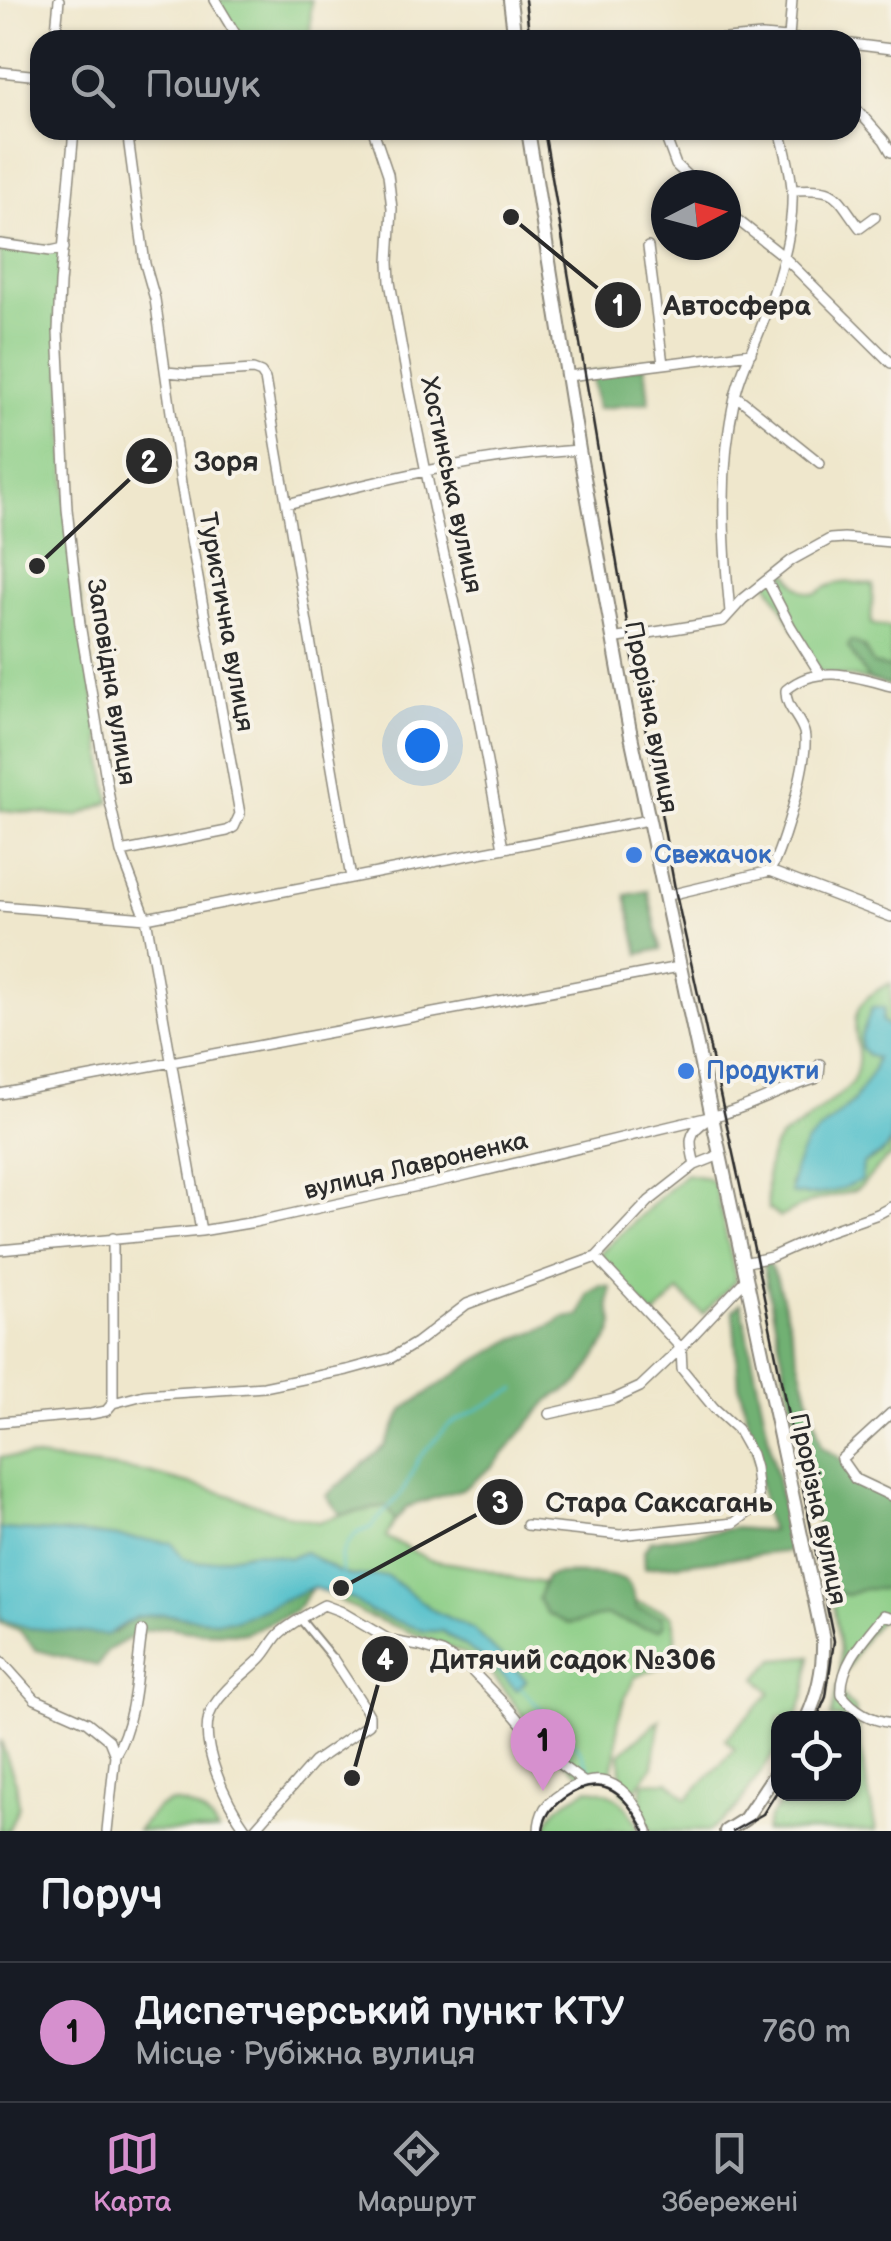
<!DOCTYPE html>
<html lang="uk">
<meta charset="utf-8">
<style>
:root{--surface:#171b24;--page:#242831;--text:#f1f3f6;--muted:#9ea1a6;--line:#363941;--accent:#d690ce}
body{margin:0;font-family:"Balsamiq Sans",sans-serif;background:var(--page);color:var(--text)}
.controls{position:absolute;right:30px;bottom:30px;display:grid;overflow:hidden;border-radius:20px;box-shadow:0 2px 8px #0004}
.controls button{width:90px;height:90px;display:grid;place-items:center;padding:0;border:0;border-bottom:2px solid var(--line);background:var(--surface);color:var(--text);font:50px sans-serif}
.compass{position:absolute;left:651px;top:170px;width:90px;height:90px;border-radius:50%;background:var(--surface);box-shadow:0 2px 8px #0004;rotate:84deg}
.you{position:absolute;left:422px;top:745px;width:35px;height:35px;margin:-25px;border:8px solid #fff;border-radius:50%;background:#1a73e8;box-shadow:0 0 0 15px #1a73e833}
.badge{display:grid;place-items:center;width:65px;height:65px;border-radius:50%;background:var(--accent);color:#111;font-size:32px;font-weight:700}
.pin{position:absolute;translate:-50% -82px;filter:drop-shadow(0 2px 5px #0008)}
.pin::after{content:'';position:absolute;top:52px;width:35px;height:30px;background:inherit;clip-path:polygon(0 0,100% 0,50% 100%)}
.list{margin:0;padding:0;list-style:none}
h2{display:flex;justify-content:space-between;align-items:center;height:130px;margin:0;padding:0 40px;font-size:42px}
h2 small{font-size:32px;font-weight:400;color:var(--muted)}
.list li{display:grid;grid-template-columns:65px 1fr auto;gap:30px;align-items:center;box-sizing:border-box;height:140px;padding:0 40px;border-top:2px solid var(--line)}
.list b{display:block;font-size:38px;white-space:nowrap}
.list p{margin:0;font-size:32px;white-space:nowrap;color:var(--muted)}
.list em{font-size:32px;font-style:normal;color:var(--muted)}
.icon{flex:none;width:55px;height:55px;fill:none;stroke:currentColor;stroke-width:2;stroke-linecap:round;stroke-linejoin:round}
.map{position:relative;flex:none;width:891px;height:1831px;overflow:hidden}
.search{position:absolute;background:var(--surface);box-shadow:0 2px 8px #0004;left:30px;right:30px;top:30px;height:110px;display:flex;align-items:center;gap:25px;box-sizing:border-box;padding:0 35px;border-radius:30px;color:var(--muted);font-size:38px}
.sheet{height:270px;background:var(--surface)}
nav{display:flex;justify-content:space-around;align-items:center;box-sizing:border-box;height:140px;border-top:2px solid var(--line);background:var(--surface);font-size:28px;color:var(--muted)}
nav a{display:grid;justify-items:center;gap:5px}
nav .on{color:var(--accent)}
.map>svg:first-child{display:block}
.green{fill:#8cce86;stroke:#5c7c58;stroke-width:2.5}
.forest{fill:#71b173;stroke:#4e6e4f;stroke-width:2.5}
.water{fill:#52c0ca;stroke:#3e767a;stroke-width:2.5}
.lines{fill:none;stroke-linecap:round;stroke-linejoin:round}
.stream{stroke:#52c0ca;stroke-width:2.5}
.pedestrian-casing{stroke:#8d897c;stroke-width:10}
.minor-casing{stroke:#8d897c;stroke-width:12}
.secondary-casing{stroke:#8d897c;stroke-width:16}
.pedestrian{stroke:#fff;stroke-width:6}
.minor{stroke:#fff;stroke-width:9}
.secondary{stroke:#fff;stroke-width:12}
.tram{stroke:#2b2b2b;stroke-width:2.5}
.shop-dot{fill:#3f7fe0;stroke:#f7f3e8;stroke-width:4}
.labels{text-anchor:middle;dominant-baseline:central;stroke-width:8;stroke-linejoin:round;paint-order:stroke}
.street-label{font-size:25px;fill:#2b2b2b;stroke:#f7f3e8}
.shop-label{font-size:25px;font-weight:bold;fill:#366cbe;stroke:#f7f3e8;text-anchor:start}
.leader{fill:none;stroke:#2b2b2b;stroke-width:4}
.callout-dot{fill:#2b2b2b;stroke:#f7f3e8;stroke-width:4}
.mark-label{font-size:30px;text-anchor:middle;font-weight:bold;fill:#fff}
.callout-label{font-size:28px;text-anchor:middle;font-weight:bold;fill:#2b2b2b;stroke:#f7f3e8;stroke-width:8;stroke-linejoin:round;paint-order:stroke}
</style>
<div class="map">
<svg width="891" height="1831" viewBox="0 0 891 1831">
<rect width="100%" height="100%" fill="#f7f3e8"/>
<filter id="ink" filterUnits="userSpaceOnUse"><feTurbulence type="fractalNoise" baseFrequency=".01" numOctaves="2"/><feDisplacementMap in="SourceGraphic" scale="20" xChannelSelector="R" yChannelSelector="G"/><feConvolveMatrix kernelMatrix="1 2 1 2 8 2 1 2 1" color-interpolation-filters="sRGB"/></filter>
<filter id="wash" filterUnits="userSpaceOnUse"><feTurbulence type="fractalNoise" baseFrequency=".0048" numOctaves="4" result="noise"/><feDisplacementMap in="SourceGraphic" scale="40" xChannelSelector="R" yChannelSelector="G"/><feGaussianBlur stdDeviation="2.25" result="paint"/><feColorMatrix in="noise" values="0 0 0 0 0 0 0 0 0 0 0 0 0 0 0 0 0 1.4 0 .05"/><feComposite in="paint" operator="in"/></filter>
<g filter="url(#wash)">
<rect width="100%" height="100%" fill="#efe7cc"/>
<path class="green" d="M215,0H311L310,40H239Z
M0,244L64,248L60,284L67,509L110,802L77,816L0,810Z
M785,568C794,581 799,595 817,593C835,579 852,582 873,585L871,624L891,628V669L873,664L864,647H848L869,680L819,672L767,581Z
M891,983V1028L882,1021L883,1015L872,1008C873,1026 879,1047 875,1064C869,1092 841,1112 821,1130C807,1143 795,1167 790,1185C821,1195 831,1196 860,1180L863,1164L882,1154L891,1142V1157L885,1160L862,1185L854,1191L813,1201L780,1217L768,1209C766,1186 764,1150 784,1135C790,1130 798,1128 804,1123C812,1116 820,1109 828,1103C836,1097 847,1091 852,1082C874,1044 826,1012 891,983Z
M685,1174L708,1178L715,1185L736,1280L703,1314L679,1291L654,1317L596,1257Z
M0,1457H29L145,1472L223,1493L287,1515L318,1522L341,1515L386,1506L395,1521L386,1537L430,1560L480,1568L517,1579L588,1590L663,1610L672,1617C678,1636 675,1646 667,1664L635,1677C627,1693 620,1707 618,1725C616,1743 618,1757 610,1774L585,1777L562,1760L542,1740L491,1673L464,1653L366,1615L331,1595L330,1590L349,1597L371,1612L424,1631H442L487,1661L517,1689L526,1681L474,1630L434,1611L387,1576H352L340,1573L305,1552L290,1558L254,1552L201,1563L100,1535L0,1529Z
M887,1587L891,1589V1608L867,1635L844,1674L840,1673V1650L831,1591L847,1595L864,1589Z
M811,1656L805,1694L797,1716L795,1718H778V1748L733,1813L708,1831H651C643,1814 639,1801 643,1783L669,1781L687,1799L735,1749L725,1739L771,1693L757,1678L775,1659Z
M837,1687L847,1702L855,1708L861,1752L876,1831H765L769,1818L788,1794H854V1718H831Z
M660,1720L653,1766L629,1798L622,1792L620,1753Z
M0,1740L16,1782L19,1806L8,1831H0Z
M588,1789C615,1789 630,1807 640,1831H546C551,1805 567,1801 588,1789Z
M171,1802C191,1804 208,1813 218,1831H137L157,1808Z"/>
<path class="forest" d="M645,366L649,402L597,409L591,373Z
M851,641C864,644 867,653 873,664L891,669V686L869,680L848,647Z
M648,891L661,949L639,954L626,895Z
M766,1259L777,1279L822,1447L841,1459L855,1479L891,1496V1589H864L847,1595L831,1591L762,1260Z
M601,1286L611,1287L609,1306L614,1324L611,1334L579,1383L549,1400L494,1465L465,1488L407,1507L395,1521L386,1506L341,1515L326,1496L385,1446L404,1409L477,1360L514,1339L548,1327L563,1318L580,1316L588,1294Z
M741,1303L792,1551L645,1568L644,1551L650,1541L735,1528L771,1531L765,1515L754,1444L739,1385L733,1310Z
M556,1574C572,1574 619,1571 629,1585C633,1591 635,1602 637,1609L662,1616L664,1625L660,1630L644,1628L605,1615L585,1621L568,1624L547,1613L538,1599L546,1577Z
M313,1587L295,1611L246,1633L196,1632L168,1627L142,1631L107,1651L98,1666L36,1650L19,1630L0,1623V1619L29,1628L114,1633L136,1617L163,1614L216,1621Z"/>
<path class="water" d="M872,1008H884L882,1021L891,1028V1142L882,1153L863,1164L861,1180C840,1191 813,1199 791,1193L794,1170L806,1143L853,1102L873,1071L876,1058L869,1056L861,1048V1037Z
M0,1529L100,1535L172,1543L183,1558L200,1563L254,1552L290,1558L305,1552L340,1573L352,1576H387L434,1611L474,1630L526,1680L517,1690L487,1661L442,1631H424L371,1612L349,1597L331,1591V1595L313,1587L236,1620L216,1621L163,1614L136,1617L107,1635L29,1628L0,1619Z"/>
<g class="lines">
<path class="stream" d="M342,1576L341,1557L346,1546L356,1534L371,1527L403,1492L419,1458L449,1425L516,1389
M521,1688L580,1750L590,1770"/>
</g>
</g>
<g filter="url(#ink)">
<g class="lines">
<g class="pedestrian-casing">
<path id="pedestrian" d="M301,1620L333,1659"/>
</g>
<g class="minor-casing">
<path id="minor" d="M215,0L239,40
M762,36L813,40
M789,37L792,0
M55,40L59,0
M715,40L762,36L768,40
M851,44L891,49
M0,72L40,76
M851,103L884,140L891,152
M74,130L60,284L58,331L67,509L80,624L110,802L121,852L146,918L201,1231
M373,130L388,174L392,209L389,262L390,282L409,389L433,506L469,666L503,848
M663,130L676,165L697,185
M792,190C839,188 833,192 860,228L875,217
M726,211L783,256L891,363
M0,244L51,251L64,248
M648,247L663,364
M166,372L189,374L253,370L261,373L265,379L351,878
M568,376L751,353
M735,395L820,463
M287,504C384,479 479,456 579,450
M767,581L791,627L819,672
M730,612C723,540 719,468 735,397C740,372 753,349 762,325C778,284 794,234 792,190C791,171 785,149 780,130
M612,639L723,621L743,599L792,560L830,539L844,538L891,542
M121,852L227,831L234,827L240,814L181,483L155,299L145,264L127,130
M770,871C782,848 811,756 804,732C799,716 785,707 786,690C818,663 854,676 891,686
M665,896L770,871L891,917
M0,906L146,918L648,820
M0,1094L679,967
M695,1165L720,1155
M113,1238V1403
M0,1250L201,1231L255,1222L454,1178L726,1113C757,1103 785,1088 815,1079L819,1075L820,1064
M743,1263L771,1257L829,1231L878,1214L891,1207
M891,1413L841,1459L855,1479L891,1496
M549,1414L614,1399L640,1387L681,1348L747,1278
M0,1422L91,1414L106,1411L113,1403L144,1395L264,1387L347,1370L391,1358L416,1343L467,1304L596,1257L649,1201L695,1165C690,1144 686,1133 706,1121
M527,1525L620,1535L734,1523L752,1510L758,1496L755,1468L751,1454L737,1429L714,1408L682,1369L681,1348L596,1257
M891,1617L884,1615C866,1637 839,1665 842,1695C855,1712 871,1720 891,1723
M0,1660L35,1699L87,1722L109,1740L115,1755L107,1831
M115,1755C136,1720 136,1671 142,1631
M247,1831C228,1805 195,1740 212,1709C224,1688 243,1676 260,1659C268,1651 272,1641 279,1634C287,1626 314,1610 324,1605L340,1611L391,1641L419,1646L442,1653L470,1669L508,1708L550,1757L585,1783
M253,1831L314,1762L369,1724V1715L365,1708L333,1659
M539,1831C539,1823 541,1815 545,1808C555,1794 583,1779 601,1781C625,1784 640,1811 648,1831"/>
</g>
<g class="secondary-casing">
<path id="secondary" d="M510,0L515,40
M528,130L579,450L630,731L823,1639C824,1667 819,1692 807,1718
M726,1831L745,1819L778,1770"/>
</g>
<use href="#pedestrian" class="pedestrian"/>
<use href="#minor" class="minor"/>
<use href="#secondary" class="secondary"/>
<path class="tram" d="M525,0L530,40
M544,130L639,694L676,894L756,1258L834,1641L826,1697L817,1718
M543,1831C544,1816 552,1807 564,1798C603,1771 626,1795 645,1831
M733,1831L763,1814L778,1790"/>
</g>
</g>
<g class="shop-dot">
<circle cx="634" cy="855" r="10"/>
<circle cx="686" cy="1071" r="10"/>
</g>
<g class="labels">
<g class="street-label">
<text transform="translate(451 485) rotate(78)">Хостинська вулиця</text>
<text transform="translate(226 622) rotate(80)">Туристична вулиця</text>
<text transform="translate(111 682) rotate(81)">Заповідна вулиця</text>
<text transform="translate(651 717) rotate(79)">Прорізна вулиця</text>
<text transform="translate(416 1166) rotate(-13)">вулиця Лавроненка</text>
<text transform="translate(818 1509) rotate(78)">Прорізна вулиця</text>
</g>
<g class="shop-label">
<text x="654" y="855">Свежачок</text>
<text x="706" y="1071">Продукти</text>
</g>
</g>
<path class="leader" d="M511 217L618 305M37 566L149 461M341 1588L500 1502M352 1778L385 1659"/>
<g class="callout-dot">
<circle cx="511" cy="217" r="10"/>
<circle cx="37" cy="566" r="10"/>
<circle cx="341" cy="1588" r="10"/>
<circle cx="352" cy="1778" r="10"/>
<circle cx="618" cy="305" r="25"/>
<circle cx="149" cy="461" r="25"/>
<circle cx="500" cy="1502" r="25"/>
<circle cx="385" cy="1659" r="25"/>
</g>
<g class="mark-label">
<text x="618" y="316">1</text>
<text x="149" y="472">2</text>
<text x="500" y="1513">3</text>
<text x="385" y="1670">4</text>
</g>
<g class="callout-label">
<text x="737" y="315">Автосфера</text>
<text x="226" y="471">Зоря</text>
<text x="659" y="1512">Стара Саксагань</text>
<text x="573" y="1669">Дитячий садок №306</text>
</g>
</svg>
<div class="controls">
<button><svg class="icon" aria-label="locate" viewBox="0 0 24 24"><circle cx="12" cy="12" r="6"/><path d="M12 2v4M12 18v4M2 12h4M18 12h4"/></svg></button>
</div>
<svg class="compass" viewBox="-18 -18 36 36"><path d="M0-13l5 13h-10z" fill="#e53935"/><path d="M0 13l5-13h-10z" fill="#9ea1a6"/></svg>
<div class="you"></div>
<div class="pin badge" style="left:543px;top:1791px">1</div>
<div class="search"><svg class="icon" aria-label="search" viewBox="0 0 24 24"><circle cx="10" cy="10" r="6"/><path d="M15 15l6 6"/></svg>Пошук</div>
</div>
<section class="sheet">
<h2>Поруч<small></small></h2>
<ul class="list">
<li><span class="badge">1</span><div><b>Диспетчерський пункт КТУ</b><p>Місце · Рубіжна вулиця</p></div><em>760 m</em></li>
</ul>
</section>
<nav>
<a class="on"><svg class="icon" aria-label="map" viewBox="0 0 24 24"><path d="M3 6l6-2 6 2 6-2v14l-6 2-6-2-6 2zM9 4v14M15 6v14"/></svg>Карта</a>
<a><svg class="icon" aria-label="directions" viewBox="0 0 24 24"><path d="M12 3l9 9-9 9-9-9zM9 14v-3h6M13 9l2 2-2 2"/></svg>Маршрут</a>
<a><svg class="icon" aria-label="saved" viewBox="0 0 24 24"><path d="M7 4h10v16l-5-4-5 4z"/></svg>Збережені</a>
</nav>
